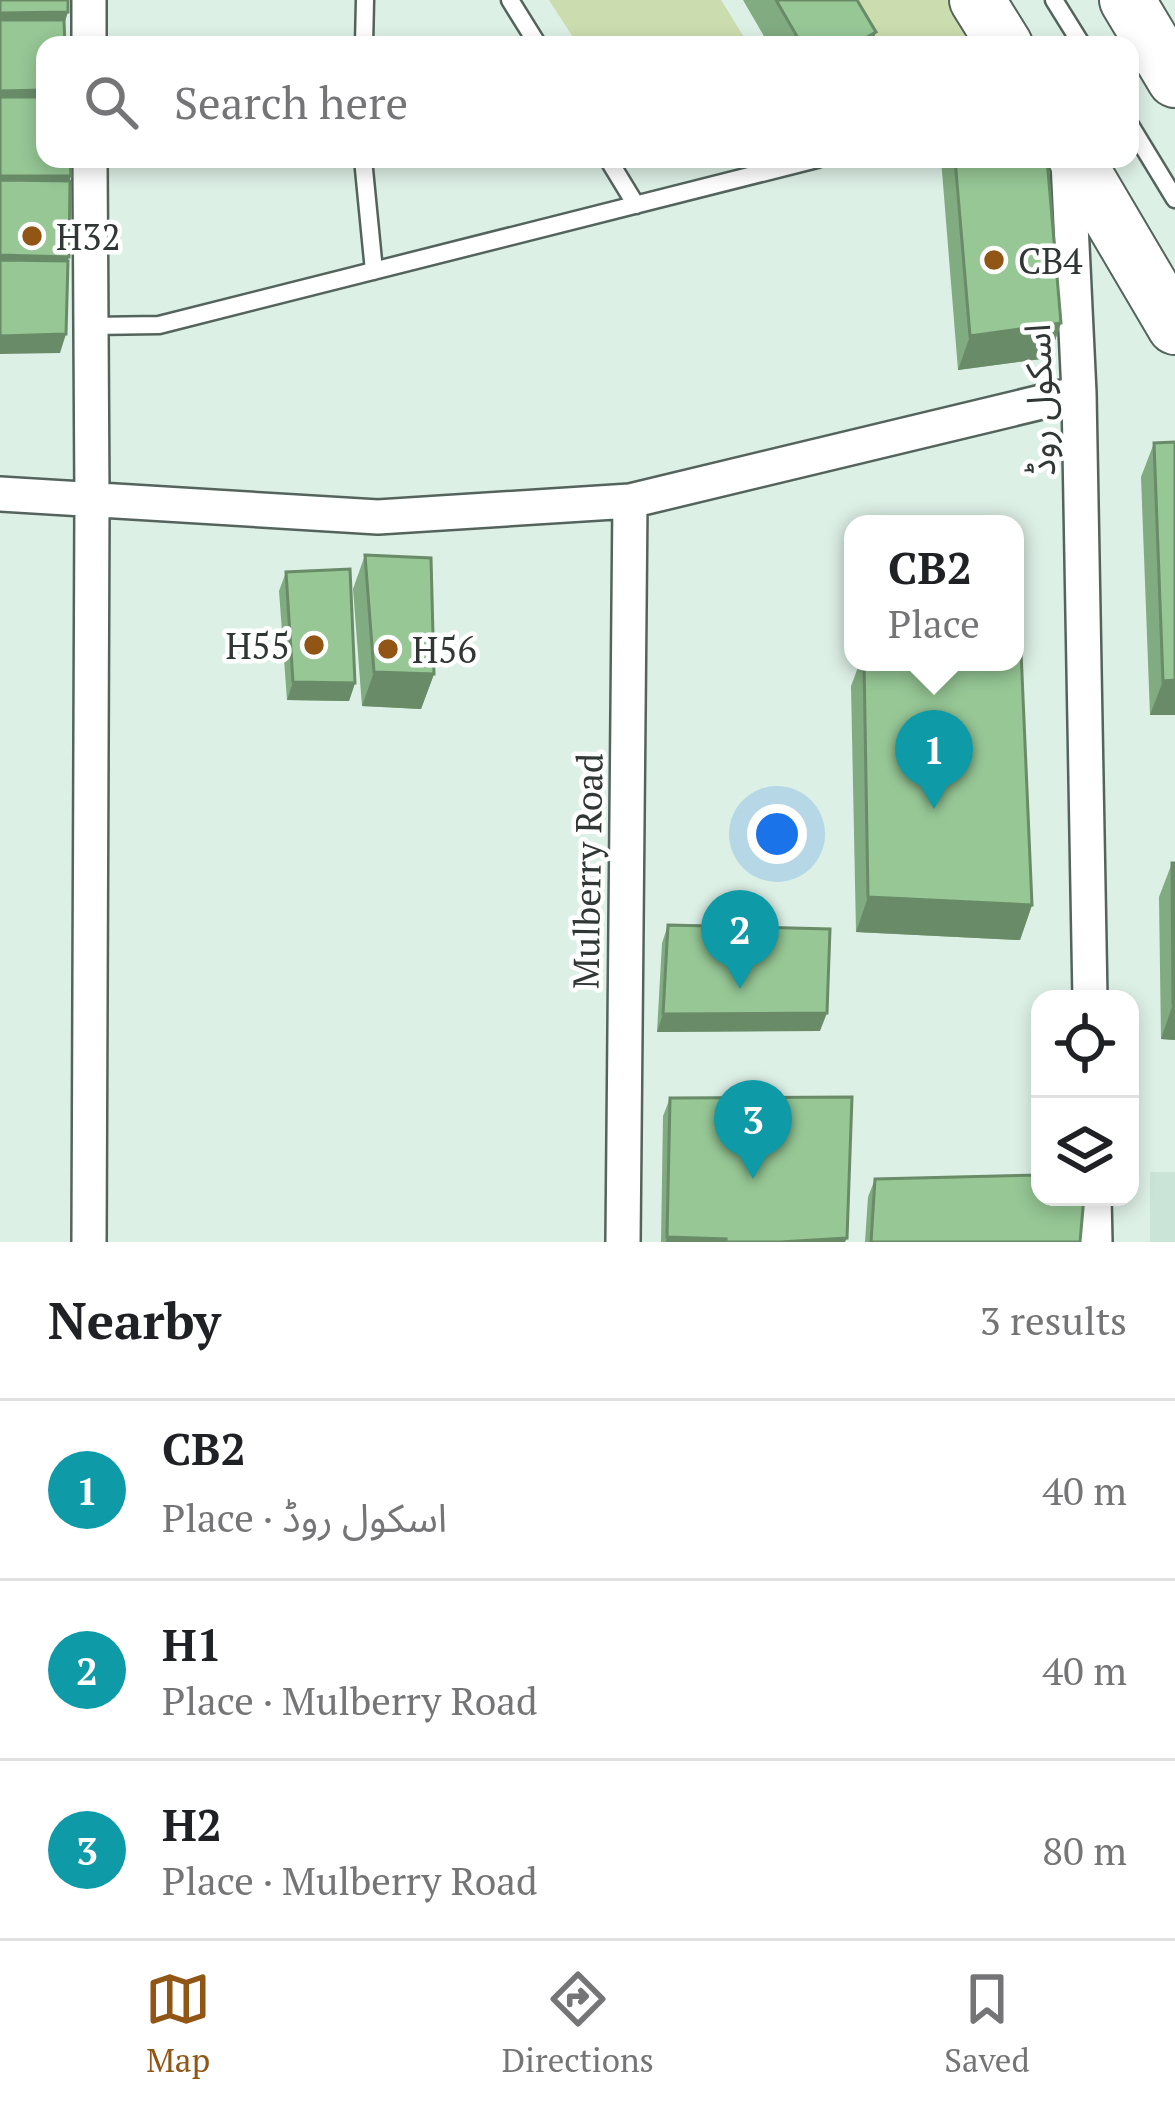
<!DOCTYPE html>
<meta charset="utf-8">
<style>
:root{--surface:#fff;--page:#f6f6f6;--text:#202124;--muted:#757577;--line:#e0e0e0;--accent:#915615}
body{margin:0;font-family:"PT Serif","Noto Sans Arabic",serif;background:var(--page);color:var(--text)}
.controls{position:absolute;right:36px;bottom:36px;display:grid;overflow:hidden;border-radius:24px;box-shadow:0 6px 18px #0003}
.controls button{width:108px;height:108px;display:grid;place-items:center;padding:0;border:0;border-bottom:3px solid var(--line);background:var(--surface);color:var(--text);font:60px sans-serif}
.you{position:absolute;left:777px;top:834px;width:42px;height:42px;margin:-30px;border:9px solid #fff;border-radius:50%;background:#1a73e8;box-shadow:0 0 0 18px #1a73e833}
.badge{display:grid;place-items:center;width:78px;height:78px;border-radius:50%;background:var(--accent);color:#fff;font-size:39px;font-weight:700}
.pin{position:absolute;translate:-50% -99px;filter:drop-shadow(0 3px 6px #0008)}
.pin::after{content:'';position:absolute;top:63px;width:42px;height:36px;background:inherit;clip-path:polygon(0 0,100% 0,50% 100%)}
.popup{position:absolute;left:844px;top:515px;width:180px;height:156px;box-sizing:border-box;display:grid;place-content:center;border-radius:24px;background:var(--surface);filter:drop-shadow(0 3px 9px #0005);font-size:39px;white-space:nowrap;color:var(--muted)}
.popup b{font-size:45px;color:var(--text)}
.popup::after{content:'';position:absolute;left:50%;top:100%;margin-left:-24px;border:24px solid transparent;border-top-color:var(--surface)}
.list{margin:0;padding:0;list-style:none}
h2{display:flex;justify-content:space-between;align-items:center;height:156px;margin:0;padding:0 48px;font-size:51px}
h2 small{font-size:39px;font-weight:400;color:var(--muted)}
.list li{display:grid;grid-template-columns:78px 1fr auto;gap:36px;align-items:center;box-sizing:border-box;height:180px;padding:0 48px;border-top:3px solid var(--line)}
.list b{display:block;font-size:45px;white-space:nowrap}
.list p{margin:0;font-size:39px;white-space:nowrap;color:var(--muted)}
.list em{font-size:39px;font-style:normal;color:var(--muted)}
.icon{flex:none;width:66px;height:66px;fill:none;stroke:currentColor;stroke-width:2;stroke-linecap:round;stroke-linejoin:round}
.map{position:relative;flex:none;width:1175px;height:1242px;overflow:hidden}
.search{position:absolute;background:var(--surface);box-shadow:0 6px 18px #0003;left:36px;right:36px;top:36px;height:132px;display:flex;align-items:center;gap:30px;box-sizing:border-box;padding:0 42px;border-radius:24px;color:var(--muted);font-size:45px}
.sheet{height:696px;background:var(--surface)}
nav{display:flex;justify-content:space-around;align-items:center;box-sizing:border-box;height:168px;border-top:3px solid var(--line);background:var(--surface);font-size:33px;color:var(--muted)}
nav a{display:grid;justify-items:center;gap:6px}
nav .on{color:var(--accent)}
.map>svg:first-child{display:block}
.built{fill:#cae5d8}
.green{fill:#cbdcae}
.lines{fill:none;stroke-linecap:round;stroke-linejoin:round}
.service-casing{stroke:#54645d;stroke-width:21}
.minor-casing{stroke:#54645d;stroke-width:38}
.trunk-casing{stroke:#54645d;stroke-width:58}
.service{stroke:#fff;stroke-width:16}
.minor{stroke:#fff;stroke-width:33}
.trunk{stroke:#fff;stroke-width:54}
.wall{fill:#81ab80}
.shaded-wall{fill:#698b68}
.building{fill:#96c795;stroke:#698b68;stroke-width:3}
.poi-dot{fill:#915615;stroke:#fff;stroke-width:4.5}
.labels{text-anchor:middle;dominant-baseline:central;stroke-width:9;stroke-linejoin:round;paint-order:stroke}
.poi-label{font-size:36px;fill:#303734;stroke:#fff;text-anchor:start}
.street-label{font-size:36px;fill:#303734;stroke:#fff}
</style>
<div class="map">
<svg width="1175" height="1242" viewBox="0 0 1175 1242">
<rect width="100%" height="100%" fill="#ddf0e6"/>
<path class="built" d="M1150,1172H1175V1242H1150Z"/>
<path class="green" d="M549,0H721L749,45H578Z
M844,0H947L973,45H867Z"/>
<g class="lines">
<g class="service-casing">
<path id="service" d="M510,0L538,45
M1054,0L1082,45
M364,45L365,0
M1130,125L1175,199
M363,159L374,271
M608,159L636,205
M92,326L159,325L817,159"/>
</g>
<g class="minor-casing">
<path id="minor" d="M89,0V45
M1068,161L1079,393L1090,999
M0,494L378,517L630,501L1079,393
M1094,1197L1095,1242
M89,1242L92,501L90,159
M623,1242L630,501"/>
</g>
<g class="trunk-casing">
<path id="trunk" d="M977,0L1005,45
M1127,0L1175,80
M1076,159L1175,327"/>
</g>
<use href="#service" class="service"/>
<use href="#minor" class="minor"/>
<use href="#trunk" class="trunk"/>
</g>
<path class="wall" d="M743,0H857L876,32L871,45H769Z
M941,159H1047L1061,323L1049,358L958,370Z
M1154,443L1175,715H1150L1141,477Z
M365,555L434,674L421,709L362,706L353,589Z
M286,572L355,683L349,701L287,700L279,591Z
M860,662H1015L1032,905L1020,940L856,932L851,686Z
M1172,863L1175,1040L1161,1039L1159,897Z
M668,925L820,1031L657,1032L662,943Z
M670,1098L845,1242H661L663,1116Z
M875,1179L1080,1242H865L868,1197Z"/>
<path class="shaded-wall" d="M68,12L62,31H0V13Z
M876,32L871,45H853Z
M45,90V109H0V91Z
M0,176H71L65,194H0Z
M0,255L69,257L63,275L0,274Z
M1061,323L1049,358L958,370L970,336Z
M66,334L60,353L0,354V336Z
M374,672L434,674L421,709L362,706Z
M1175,680V715H1150L1163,681Z
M293,682L355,683L349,701L287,700Z
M868,897L1032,905L1020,940L856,932Z
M1173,1004H1175V1040L1161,1039Z
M827,1013L820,1031L657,1032L663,1014Z
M667,1237L726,1239L725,1242H666Z
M847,1238L845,1242H780Z"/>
<path class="building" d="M0,0H68V12L0,13Z
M776,0H857L876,32L853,45H802Z
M0,20H64L65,45H45V90L0,91Z
M0,97H45V159H70L71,176H0Z
M955,159H1047L1061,323L970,336Z
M0,180L70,181L69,257L0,255Z
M0,260L68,261L66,334L0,336Z
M1175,442V680L1163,681L1154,443Z
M365,555L431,558L434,674L374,672Z
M350,569L355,683L293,682L286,572Z
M1015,651H1021L1032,905L868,897L864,662H1015Z
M1172,863H1175V1004H1173Z
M668,925L830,929L827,1013L663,1014Z
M852,1097L847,1238L780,1242H726V1239L667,1237L670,1098Z
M1040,1175V1197H1084L1080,1242H871L875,1179Z"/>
<g class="poi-dot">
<circle cx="32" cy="236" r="12"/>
<circle cx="994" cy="260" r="12"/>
<circle cx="314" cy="645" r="12"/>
<circle cx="388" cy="649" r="12"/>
</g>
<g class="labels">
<g class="poi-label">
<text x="56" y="236">H32</text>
<text x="1018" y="260">CB4</text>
<text x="290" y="645" text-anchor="end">H55</text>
<text x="412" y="649">H56</text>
</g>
<g class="street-label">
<text transform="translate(1039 400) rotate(-92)">اسکول روڈ</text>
<text transform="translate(587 871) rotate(-89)">Mulberry Road</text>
</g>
</g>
</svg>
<div class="controls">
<button><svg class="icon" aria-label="locate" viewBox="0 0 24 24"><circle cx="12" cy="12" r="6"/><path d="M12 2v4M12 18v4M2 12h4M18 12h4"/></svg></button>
<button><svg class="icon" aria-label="layers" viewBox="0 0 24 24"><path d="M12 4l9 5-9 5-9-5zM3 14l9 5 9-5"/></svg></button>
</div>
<div class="you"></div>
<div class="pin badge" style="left:934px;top:809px;background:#0f9aa8">1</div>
<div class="popup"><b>CB2</b>Place</div>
<div class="pin badge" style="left:740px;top:989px;background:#0f9aa8">2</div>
<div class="pin badge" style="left:753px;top:1179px;background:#0f9aa8">3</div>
<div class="search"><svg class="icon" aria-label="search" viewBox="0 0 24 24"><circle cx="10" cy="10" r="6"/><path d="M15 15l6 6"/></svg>Search here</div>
</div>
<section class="sheet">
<h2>Nearby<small>3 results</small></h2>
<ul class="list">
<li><span class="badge" style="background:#0f9aa8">1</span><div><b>CB2</b><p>Place · اسکول روڈ</p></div><em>40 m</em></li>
<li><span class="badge" style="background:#0f9aa8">2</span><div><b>H1</b><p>Place · Mulberry Road</p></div><em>40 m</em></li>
<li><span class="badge" style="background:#0f9aa8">3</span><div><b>H2</b><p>Place · Mulberry Road</p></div><em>80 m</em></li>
</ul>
</section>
<nav>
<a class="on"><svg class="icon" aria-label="map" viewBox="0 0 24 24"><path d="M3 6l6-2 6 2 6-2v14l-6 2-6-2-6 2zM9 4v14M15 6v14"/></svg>Map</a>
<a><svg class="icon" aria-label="directions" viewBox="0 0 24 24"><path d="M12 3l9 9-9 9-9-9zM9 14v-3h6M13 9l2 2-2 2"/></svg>Directions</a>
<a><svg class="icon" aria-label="saved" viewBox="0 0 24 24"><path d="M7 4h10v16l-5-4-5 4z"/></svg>Saved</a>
</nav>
